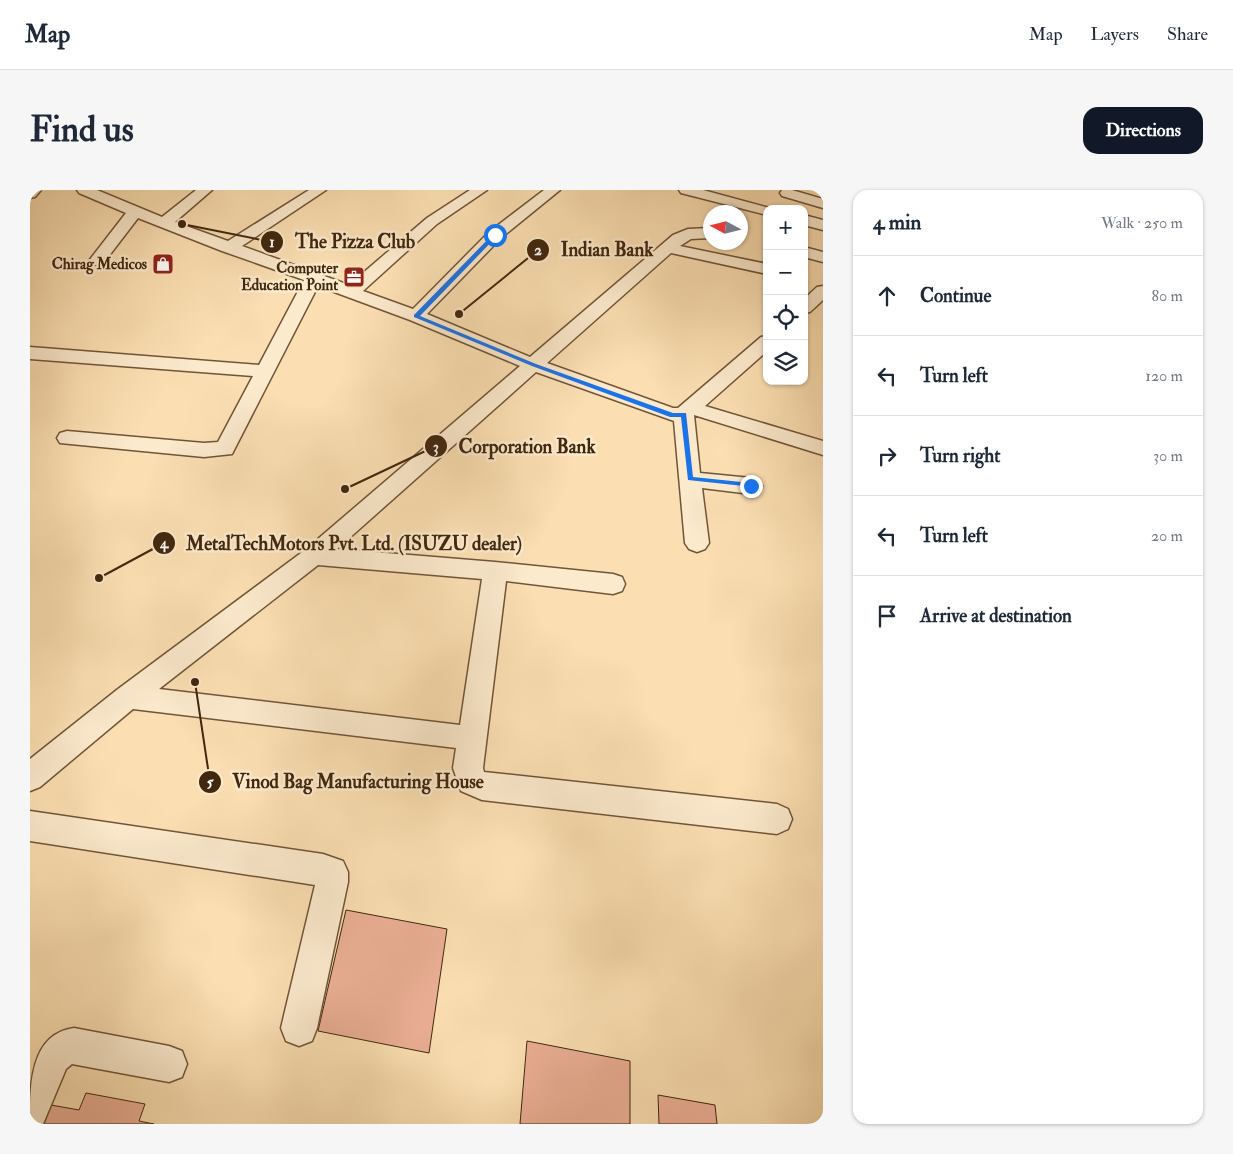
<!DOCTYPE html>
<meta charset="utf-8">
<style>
:root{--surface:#fff;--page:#f6f6f7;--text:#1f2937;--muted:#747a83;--line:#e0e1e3;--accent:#111827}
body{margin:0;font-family:"IM FELL Double Pica",serif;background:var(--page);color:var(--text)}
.controls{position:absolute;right:15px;top:15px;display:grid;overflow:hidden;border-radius:10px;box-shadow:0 1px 4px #0004}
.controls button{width:45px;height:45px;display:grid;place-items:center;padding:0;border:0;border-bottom:1px solid var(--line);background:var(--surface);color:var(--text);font:25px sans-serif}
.compass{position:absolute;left:673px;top:15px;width:45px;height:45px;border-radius:50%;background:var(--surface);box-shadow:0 1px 4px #0004;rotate:277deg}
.stop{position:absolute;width:15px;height:15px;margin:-11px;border:4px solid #1a73e8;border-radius:50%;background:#fff}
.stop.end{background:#1a73e8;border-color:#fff;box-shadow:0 1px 5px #0008}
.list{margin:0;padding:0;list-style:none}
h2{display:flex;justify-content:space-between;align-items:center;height:65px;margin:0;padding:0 20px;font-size:21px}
h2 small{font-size:16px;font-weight:400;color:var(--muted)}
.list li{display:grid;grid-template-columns:32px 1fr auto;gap:15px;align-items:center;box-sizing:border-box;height:80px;padding:0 20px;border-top:1px solid var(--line)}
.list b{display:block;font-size:19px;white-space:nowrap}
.list em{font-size:16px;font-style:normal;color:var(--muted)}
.icon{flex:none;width:28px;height:28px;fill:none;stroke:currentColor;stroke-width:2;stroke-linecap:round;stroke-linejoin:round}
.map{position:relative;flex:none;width:793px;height:934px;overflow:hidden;border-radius:15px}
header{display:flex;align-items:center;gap:30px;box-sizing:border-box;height:70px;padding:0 25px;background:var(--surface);border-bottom:1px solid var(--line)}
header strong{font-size:24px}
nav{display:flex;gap:28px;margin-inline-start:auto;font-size:18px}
.intro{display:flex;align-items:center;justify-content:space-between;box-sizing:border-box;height:120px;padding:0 30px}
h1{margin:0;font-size:35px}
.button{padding:12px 22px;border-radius:15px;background:var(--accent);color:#fff;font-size:18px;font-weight:700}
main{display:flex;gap:30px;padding:0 30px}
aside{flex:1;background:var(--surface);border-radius:15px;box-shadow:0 1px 4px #0004}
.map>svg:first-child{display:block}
.building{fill:#ebaf95;stroke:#41270e}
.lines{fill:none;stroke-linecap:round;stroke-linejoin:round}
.street-casing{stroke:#705537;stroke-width:3}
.street{fill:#fceacd;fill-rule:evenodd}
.route{fill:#1a73e8}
.labels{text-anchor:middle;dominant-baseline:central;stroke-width:5;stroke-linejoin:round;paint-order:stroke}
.far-poi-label{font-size:15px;font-weight:bold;fill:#41270e;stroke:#fceacd;text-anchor:end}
.leader{fill:none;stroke:#41270e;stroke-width:2}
.callout-dot{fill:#41270e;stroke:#fceacd;stroke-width:2}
.mark-label{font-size:15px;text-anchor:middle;font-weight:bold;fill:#fff}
.callout-label{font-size:19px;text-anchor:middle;font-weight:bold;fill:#41270e;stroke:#fceacd;stroke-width:5;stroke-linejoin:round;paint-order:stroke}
</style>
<header>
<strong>Map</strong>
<nav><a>Map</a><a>Layers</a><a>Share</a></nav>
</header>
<div class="intro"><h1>Find us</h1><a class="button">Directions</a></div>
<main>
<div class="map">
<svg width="793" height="934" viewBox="0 0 793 934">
<rect width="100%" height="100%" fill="#fbdfb2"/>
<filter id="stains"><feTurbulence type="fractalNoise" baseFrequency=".004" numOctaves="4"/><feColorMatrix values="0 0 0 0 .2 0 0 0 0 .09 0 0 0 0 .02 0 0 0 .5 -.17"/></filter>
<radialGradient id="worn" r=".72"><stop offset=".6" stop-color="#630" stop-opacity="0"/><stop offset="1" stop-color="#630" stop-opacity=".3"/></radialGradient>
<path class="building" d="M316,720L417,739L399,863L288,841Z
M497,851L600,871V934H490Z
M56,903L115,914L109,931L124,934H14L21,915L49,920Z
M628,905L685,915L687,934H629Z"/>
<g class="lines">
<g class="street-casing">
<path id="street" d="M0,0H11L5,7L0,8Z
M47,0H67L132,27L166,0H182L145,32L198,51L279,0H296L212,56L319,95L397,28L440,0H457L407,34L333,101L383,119L459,42L514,0H530L471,48L397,124L500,167L643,45L658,39L680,38V48L661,49L650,56L737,74V84L641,63L517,173L643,218H648L731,147L737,146V161L675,216L793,251V265L664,225L670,283L721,288L729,291L732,296L729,301L721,304L672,298L679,353L675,359L667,362L659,359L655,353L644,231L506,182L307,359L465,372L583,384L592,387L595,394L592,401L583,404L476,391L453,578L454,582L747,614L758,619L762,629L758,639L747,644L452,610L431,601L423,578L426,558L103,519L10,597L0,601V569L88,499L275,360L490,176L380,130L288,96L202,264L174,267L30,253L27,248L30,243L37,241L174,253L188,252L223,186L0,169V157L229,175L274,90L192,61L108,28L72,75H60L58,72L96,23L49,3ZM288,375L452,389L430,535L129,499Z
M649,0H673L743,19H737V25L651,3Z
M752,0H762L793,9V18L752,6L750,3Z
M774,25L793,30V40L774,35Z
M774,57L793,62V72L774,67Z
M793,96V110L780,122L774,123V109L787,97Z
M0,621L293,664L313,671L318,682V692L287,838L282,851L269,856L256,851L251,838L285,695L0,651Z
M44,838L139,856L152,861L157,874L152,887L139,892L42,874L36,879L13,934H0C0,895 0,844 44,838Z"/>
</g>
<use href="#street" class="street"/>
</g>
<path class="route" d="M463,44L468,45L390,126L506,174L643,223H656L663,287L721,293L723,294V297L658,290L651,227H640L502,176L384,127V125Z"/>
<defs>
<g id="shop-square" transform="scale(1.125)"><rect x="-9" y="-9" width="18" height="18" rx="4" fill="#8f2418" stroke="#fceacd"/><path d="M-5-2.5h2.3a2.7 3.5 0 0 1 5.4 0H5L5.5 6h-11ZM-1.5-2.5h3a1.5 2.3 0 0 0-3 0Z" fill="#fff"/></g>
<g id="office-square" transform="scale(1.125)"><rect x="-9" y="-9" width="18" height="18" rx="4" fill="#8f2418" stroke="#fceacd"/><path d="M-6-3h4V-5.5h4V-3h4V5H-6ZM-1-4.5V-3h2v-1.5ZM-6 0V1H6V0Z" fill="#fff"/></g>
</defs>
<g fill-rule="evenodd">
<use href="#shop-square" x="133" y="74"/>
<use href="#office-square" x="324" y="87"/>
</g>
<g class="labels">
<g class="far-poi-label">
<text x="117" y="74">Chirag Medicos</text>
<text x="308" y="78">Computer<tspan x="308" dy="17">Education Point</tspan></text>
</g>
</g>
<path class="leader" d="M152 34L242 52M429 124L508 60M315 299L406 256M69 388L134 353M165 492L180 592"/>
<g class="callout-dot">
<circle cx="152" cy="34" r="5"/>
<circle cx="429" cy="124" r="5"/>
<circle cx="315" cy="299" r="5"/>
<circle cx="69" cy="388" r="5"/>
<circle cx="165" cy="492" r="5"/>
<circle cx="242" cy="52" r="12"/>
<circle cx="508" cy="60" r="12"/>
<circle cx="406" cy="256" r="12"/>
<circle cx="134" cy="353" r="12"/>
<circle cx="180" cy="592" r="12"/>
</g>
<g class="mark-label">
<text x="242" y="57">1</text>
<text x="508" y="65">2</text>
<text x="406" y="262">3</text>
<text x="134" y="358">4</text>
<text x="180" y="597">5</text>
</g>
<g class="callout-label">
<text x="325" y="58">The Pizza Club</text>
<text x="577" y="66">Indian Bank</text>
<text x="497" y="263">Corporation Bank</text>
<text x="324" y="360">MetalTechMotors Pvt. Ltd. (ISUZU dealer)</text>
<text x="328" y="598">Vinod Bag Manufacturing House</text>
</g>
<rect width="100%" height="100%" filter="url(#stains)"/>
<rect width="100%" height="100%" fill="url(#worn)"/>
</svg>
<div class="controls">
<button>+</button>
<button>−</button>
<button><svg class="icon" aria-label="locate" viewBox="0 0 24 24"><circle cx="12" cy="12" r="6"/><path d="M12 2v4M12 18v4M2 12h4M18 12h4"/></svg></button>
<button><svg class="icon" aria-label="layers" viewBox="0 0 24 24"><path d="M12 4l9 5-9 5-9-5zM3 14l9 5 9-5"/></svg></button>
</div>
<svg class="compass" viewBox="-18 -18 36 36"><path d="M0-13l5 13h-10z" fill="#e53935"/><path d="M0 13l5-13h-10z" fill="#747a83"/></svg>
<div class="stop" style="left:465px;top:45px"></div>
<div class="stop end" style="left:721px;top:296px"></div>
</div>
<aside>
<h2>4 min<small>Walk · 250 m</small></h2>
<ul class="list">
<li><svg class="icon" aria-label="ahead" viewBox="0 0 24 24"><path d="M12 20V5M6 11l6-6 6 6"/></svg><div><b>Continue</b></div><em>80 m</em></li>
<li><svg class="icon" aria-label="left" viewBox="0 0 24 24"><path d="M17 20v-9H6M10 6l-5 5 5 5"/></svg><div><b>Turn left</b></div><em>120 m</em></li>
<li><svg class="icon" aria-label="right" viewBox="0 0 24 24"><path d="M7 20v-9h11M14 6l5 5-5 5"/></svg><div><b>Turn right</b></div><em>30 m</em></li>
<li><svg class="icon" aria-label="left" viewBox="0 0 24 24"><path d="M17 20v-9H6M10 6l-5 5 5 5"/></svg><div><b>Turn left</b></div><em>20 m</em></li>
<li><svg class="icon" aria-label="arrive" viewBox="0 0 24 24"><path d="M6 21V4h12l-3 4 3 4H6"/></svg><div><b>Arrive at destination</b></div></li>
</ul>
</aside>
</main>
